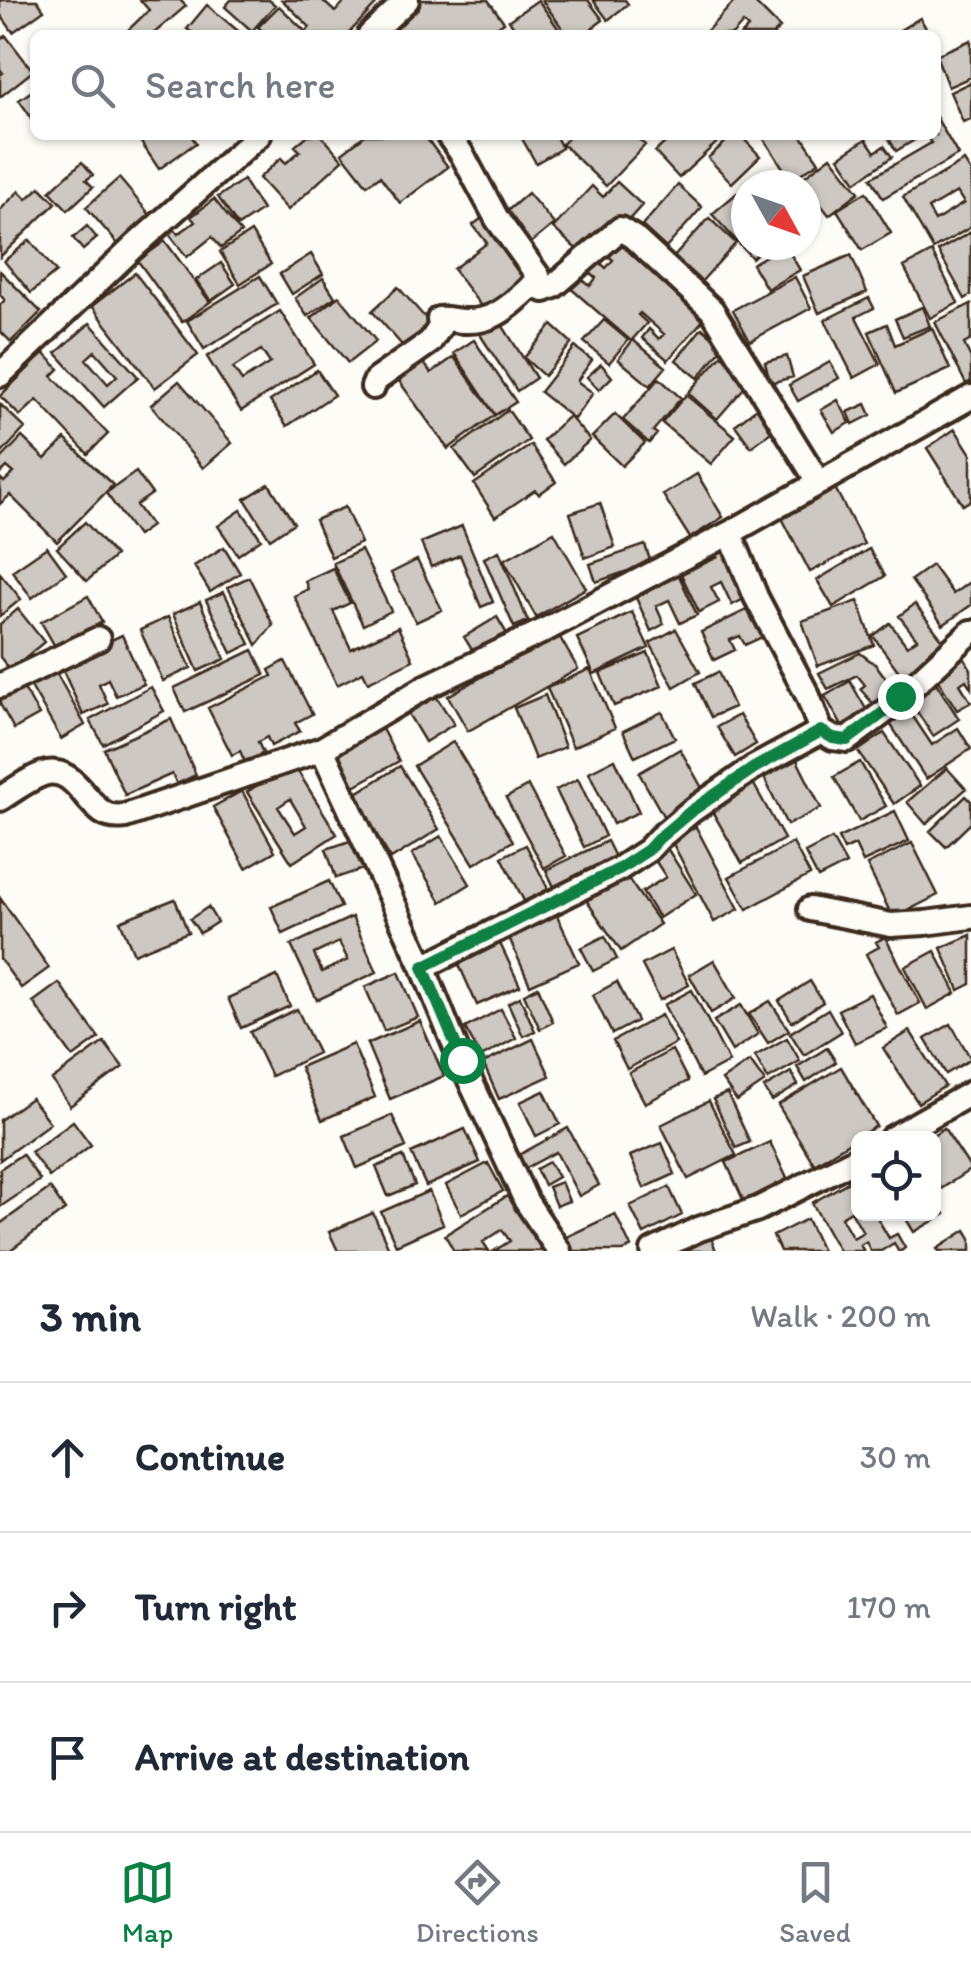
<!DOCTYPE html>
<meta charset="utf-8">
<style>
:root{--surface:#fff;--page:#f6f6f7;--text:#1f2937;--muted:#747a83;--line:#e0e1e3;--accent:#0b8043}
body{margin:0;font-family:Itim,sans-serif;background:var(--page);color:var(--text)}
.controls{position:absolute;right:30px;bottom:30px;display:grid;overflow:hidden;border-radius:15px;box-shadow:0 2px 8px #0004}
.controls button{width:90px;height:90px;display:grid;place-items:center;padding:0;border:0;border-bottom:2px solid var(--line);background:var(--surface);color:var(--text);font:50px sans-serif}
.compass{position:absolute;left:731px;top:170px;width:90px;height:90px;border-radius:50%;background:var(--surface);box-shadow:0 2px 8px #0004;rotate:130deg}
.stop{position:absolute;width:30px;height:30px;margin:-22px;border:8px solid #0b8043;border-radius:50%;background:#fff}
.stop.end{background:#0b8043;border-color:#fff;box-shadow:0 2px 10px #0008}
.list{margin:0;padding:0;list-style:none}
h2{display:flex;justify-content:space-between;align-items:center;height:130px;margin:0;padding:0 40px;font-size:42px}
h2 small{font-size:32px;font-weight:400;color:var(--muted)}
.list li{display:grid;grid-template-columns:65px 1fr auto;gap:30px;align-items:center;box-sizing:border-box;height:150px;padding:0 40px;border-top:2px solid var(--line)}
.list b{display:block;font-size:38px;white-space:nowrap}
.list em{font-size:32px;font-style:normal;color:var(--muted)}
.icon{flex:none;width:55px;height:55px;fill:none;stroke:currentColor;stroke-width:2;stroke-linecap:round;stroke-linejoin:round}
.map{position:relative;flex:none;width:971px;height:1251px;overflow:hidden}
.search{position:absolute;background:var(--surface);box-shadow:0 2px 8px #0004;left:30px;right:30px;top:30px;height:110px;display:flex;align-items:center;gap:25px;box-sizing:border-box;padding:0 35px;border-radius:15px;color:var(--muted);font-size:38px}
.sheet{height:580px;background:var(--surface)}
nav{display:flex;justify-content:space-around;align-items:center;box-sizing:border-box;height:140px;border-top:2px solid var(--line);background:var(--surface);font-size:28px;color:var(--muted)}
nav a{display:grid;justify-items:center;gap:5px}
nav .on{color:var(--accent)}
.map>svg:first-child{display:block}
.building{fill:#cdc8c2;stroke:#3b2a1e;stroke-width:2.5;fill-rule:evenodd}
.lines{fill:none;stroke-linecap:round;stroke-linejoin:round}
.street-casing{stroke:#3b2a1e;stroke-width:30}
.street{stroke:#fdfcf7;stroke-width:22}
.route{stroke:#0b8043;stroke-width:12}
</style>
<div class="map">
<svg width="971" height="1251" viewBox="0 0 971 1251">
<rect width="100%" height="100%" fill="#fdfcf7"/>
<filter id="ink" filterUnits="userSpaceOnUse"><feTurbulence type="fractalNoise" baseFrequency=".01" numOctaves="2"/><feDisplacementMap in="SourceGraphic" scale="20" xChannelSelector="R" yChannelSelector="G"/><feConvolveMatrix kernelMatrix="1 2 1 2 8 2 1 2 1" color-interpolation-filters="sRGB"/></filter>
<g filter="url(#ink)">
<path class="building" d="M0,0H37L44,10L13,32L0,14Z
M140,0H180L186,6L152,35H123L149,10Z
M231,0H269L275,5L252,31L225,7Z
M282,0H322L335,12L346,0H380L347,35H266L258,27L279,6L306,32L310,27Z
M418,0H488L504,22L485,35H390L383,26Z
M538,0L563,35H520L509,20Z
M542,0H588L603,20L583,35H567Z
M593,0H625L628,4L608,20Z
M736,0H752L780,28L773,35H741L748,28L743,23L732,35H703Z
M207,5L243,35H195L187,29Z
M920,18L930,35H892Z
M6,36L33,71L0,97V75L3,73L0,69V40Z
M971,40V77L948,87L936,55Z
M971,82V119L963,122L950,92Z
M35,89V123L19,100Z
M936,117L958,155L883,198L871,178L931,143L926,135H936Z
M136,135H191L196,143L159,169Z
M308,135H321L343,160L288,210L259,178L281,158L286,163L300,151L295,146Z
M365,135H424L448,167L400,203L380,176L367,185L342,153Z
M520,135H555L562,148L536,163Z
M571,135H634L645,145L606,186L562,144Z
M673,135H725L679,178L655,152Z
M733,135H740L760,156L732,183L708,158Z
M770,135H801L819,162L791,180L764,139Z
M887,135H923L896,151Z
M866,139L875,152L884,146L892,157L856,182L839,157Z
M831,156L859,192L829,215L801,179Z
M964,161L971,172V227L933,249L903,197ZM957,192L964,203L935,221L928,209Z
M82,162L93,175L86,180L93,187L68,210L50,191Z
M119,178L151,216L118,244L86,207Z
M243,180L262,210L238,226L218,197Z
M617,182L642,205L625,224L618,216L583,255L553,228L592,186L603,197Z
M678,185L702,207L666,248L642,226Z
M40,187L56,203L0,257V210L19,191L27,199Z
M866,192L891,233L862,250L837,210Z
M528,193L554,224L531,243L506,212Z
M737,193L746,203V245H766L752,258L712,214Z
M214,199L241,233L221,248L212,237L187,257L169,234L174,229L178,234L195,222L191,217Z
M486,215L534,278L487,314L453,269L487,243L473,225Z
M709,218L736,243L700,283L673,258Z
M87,226L97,238L83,250L73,238Z
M251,232L271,264L240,284L220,252Z
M971,232V295L965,299L938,251Z
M622,236L691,296L687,302L705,318L668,360L642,338L649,329L659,339L664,334L640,313L638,315L647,323L631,341L567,285L576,274L590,286L596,278L587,270L596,259L606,268L613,260L606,254Z
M30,240L56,272L31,293L4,261Z
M165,241L210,302L182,322L138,261Z
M785,245L800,270L767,289L752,264Z
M932,252L958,303L930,318L904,267Z
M311,254L323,274L292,294L280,274Z
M851,255L867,292L819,313L803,276Z
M221,263L235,284L211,301L196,280Z
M0,271L41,312L11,342L0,331V305L5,300L0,295Z
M135,273L198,355L155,388L92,306Z
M260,276L277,304L204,349L187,321Z
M795,277L811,308L750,341L733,310Z
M323,278L335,297L307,316L295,298Z
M398,287L436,330L409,353L372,311Z
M339,296L376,341L348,363L311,318Z
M869,298L874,308L856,317L880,364L854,378L825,320Z
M971,304V340L964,344L971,358V381L966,384L935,322Z
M922,307L930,326L903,337L895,319Z
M280,311L314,364L241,411L207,357ZM261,350L270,363L242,381L233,368Z
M497,317L536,378L517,391L477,330Z
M604,320L628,340L609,363L584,342Z
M90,323L138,377L104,407L56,353ZM95,351L117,376L108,384L86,359Z
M887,324L895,345L932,328L950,369L896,393L869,332Z
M552,325L572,343L544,376L524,358Z
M702,328L724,346L698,378L676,360Z
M474,340L516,402L495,415L454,353Z
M633,340L666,367L650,386L618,359Z
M575,347L592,360L577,381L593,393L574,419L540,392Z
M44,353L59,369L52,376L108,434L88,454L37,400L20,416L0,396Z
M722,355L751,380L717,419L688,393Z
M419,356L431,373L454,357L495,415L448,449L394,374Z
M787,356L793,377L770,383L765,362Z
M830,362L839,378L798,401L789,385Z
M601,364L612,377L599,390L587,377Z
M317,370L334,395L287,426L270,401Z
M659,378L681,398L653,431L657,434L649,443L623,420Z
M179,381L232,443L203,468L151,405Z
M686,395L735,436L711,464L662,423Z
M838,400L850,423L834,432L821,410Z
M0,404L25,428L2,453L0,452Z
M762,404L779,426L751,447L735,425Z
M866,404L871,415L853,424L848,412Z
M508,410L529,440L475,478L454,449Z
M615,414L645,443L622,466L592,437Z
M569,416L590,440L564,464L543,440Z
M955,429L971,454V500L963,505L927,448Z
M22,437L45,459L65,439L113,485L57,542L10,495L0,504V478L4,482L14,473L7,467L0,474V456L2,458Z
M531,445L556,482L539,494L535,490L495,517L474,484Z
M136,472L152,494L136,505L151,526L137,536L106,493Z
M697,474L723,517L690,538L663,495Z
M269,484L294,523L270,539L245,499Z
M835,488L864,544L810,572L781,516Z
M600,503L615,547L585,558L570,513Z
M345,507L361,543L331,557L315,520Z
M241,510L261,539L238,555L218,526Z
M85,522L115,556L87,581L57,548Z
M462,526L493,602L481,607L460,555L431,567L421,543Z
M554,532L586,588L536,617L504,560Z
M727,544L752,595L732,605L721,582L711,587L719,602L699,612L681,574L718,557L715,550Z
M645,545L651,563L596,582L590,564Z
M47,547L66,573L32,598L12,571Z
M224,547L240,573L210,592L194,566Z
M869,549L885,576L833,607L817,580Z
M361,550L391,611L363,625L333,563Z
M499,551L528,621L514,627L484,558Z
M417,560L442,610L416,622L391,573Z
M932,565L953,594L971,581V605L943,625L911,580Z
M333,568L350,603L333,611L351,649L398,627L413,660L368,682L363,672L337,685L294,596L308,589L305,581Z
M676,569L697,615L680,623L669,600L656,606L664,624L651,631L632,589Z
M0,573L21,599L0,616Z
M249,577L273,625L257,645L228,587Z
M224,592L250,644L232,653L206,600Z
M88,596L102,622L56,648L41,622Z
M858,601L874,645L818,666L802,621Z
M200,602L225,659L198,671L173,614Z
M915,604L948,647L905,680L873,636L890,623L907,646L917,639L899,616Z
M755,606L769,634L745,645L740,636L730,640L735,650L714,660L701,632Z
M18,609L44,642L10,670L0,657V624Z
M632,612L649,648L594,674L577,638Z
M168,617L191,668L163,681L140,630Z
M497,617L510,639L477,658L464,637Z
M676,629L700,672L674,687L650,643Z
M558,634L578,669L468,731L448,696Z
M122,635L144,684L116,696L108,679L99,684L108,704L83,715L60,664Z
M253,650L265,675L185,712L174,688Z
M648,653L662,686L614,706L600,673Z
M860,653L876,665L897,693L878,709L860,689L865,685L857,675L828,689L819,673Z
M963,656L971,669V688L966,680L960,684L971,702L957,710L934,674Z
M285,661L312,714L295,723L300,731L271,746L267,737L258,742L263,753L245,762L240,751L232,755L208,708L272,676L269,670Z
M54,669L85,725L61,739L29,683Z
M590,669L615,728L573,747L547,688Z
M718,672L734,707L711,717L695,683Z
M933,678L959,719L933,736L906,695Z
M19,680L39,715L14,729L0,704V690Z
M850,681L871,718L846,733L825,696Z
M151,687L164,711L103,744L90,720Z
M432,690L454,724L425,742L404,707Z
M545,695L565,747L535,759L514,708Z
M908,709L932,745L958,728L971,749L926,779L889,722Z
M662,712L675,738L635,757L623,731Z
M739,715L756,744L735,757L717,727Z
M171,719L196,775L177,784L172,774L125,795L104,749Z
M382,729L399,761L347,790L329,758Z
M884,733L920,786L894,804L858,751Z
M453,742L513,841L474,864L414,766Z
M680,749L706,795L665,819L639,773Z
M794,754L821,808L787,825L761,771Z
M615,759L639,812L613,824L589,772Z
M292,762L337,834L292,863L247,792ZM290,799L306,826L295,833L278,807Z
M860,762L886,806L859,821L834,777Z
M400,766L439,829L391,859L352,796Z
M947,768L966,789L926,824L907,802Z
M578,779L605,836L584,847L556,790Z
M752,781L784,839L742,863L709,806Z
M528,786L566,856L544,868L506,798Z
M242,791L275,851L246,868L213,807Z
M966,796L971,801V823L946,847L930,831Z
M895,811L909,841L863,862L855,845L844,850L838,838Z
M696,827L739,909L714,922L671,840Z
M441,836L470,884L441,902L412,854Z
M832,839L846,864L818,878L805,853Z
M353,840L363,869L336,878L326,849Z
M607,841L618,863L557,893L546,870Z
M793,843L810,875L747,909L729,877Z
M912,843L938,895L893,918L867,865Z
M526,845L550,893L526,905L502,857Z
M667,848L696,894L659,918L642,892L666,877L653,857Z
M622,870L660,924L621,951L584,897Z
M329,881L341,907L283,934L271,907Z
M0,898L49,968L21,988L0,959Z
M175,899L188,932L134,954L120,921Z
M208,907L217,922L200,933L190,919Z
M555,911L579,963L530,985L507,933Z
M352,917L377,972L317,1000L291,945ZM339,942L348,960L322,972L314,954Z
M971,935V984L959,990L941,948Z
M605,936L617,959L593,971L581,948Z
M885,937L920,1003L898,1015L866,954L879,947L876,942Z
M498,939L520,986L477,1005L456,958Z
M671,950L689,985L660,1000L642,965Z
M935,951L956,993L927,1009L905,967Z
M714,960L736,998L711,1013L689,975Z
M399,972L418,1017L384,1031L365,987Z
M277,976L290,1006L241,1028L228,998Z
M810,981L823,1002L792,1022L779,1001Z
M617,982L637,1021L612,1034L593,995Z
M59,983L99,1038L73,1057L33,1002Z
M538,987L553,1022L540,1029L524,994Z
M692,990L729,1062L701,1077L664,1005Z
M870,994L887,1028L855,1043L838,1010Z
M520,997L535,1031L523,1036L508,1003Z
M770,1001L789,1030L768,1043L749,1014Z
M741,1005L758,1034L732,1051L714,1021Z
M297,1009L318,1053L271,1076L250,1032Z
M501,1009L516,1038L481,1057L465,1028Z
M828,1009L841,1032L804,1055L790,1033Z
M661,1015L676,1043L627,1069L613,1041Z
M420,1021L444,1076L390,1099L367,1044Z
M951,1024L971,1059L946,1074L925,1039Z
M910,1031L945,1086L918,1103L883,1048Z
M787,1038L800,1061L768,1079L755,1056Z
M533,1039L550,1076L499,1099L483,1063Z
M104,1042L123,1067L70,1106L52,1080Z
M353,1044L375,1097L322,1120L300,1067Z
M827,1048L836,1062L806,1082L797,1067Z
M672,1050L688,1081L645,1103L629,1073Z
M750,1061L765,1082L737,1101L722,1080Z
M841,1067L876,1126L814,1164L778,1105Z
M791,1072L798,1085L772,1101L764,1088Z
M544,1091L560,1124L536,1136L520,1102Z
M727,1093L750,1142L736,1148L713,1099Z
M31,1098L50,1123L0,1160V1120Z
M709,1101L736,1155L688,1179L661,1125Z
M392,1115L406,1147L357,1168L344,1136Z
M73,1121L91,1145L49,1177L31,1152Z
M568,1128L599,1185L579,1196L556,1152L526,1168L519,1155Z
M944,1128L971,1169L941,1189L934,1177V1138H928Z
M465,1129L480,1162L426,1186L411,1153Z
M770,1142L790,1185L746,1206L726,1162Z
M662,1143L675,1174L644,1188L630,1156Z
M22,1154L40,1180L0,1207V1169Z
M403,1156L415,1185L388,1196L376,1167Z
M549,1162L558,1177L544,1185L536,1169Z
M488,1163L503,1191L461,1214L446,1185Z
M858,1170V1214H875L889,1238L897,1234L905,1248L901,1251H898L894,1243L881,1251H871L866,1242L860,1245L864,1251H839L812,1203L848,1182L844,1175ZM851,1211L863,1232L853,1238L841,1217Z
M561,1182L569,1201L556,1206L548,1187Z
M669,1187L682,1215L644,1234L630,1206Z
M50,1188L65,1210L9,1251H0V1224Z
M429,1191L443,1224L396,1245L381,1212Z
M934,1194L945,1214L914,1232L903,1214H934Z
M507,1196L515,1209L519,1207L546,1251H494L510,1241L502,1230L483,1242L489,1251H454L445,1235Z
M373,1213L390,1251H338L329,1232Z
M615,1214L631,1247L624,1251H573L566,1237Z
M807,1219L822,1251H780L773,1236Z
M966,1230L971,1238V1251H939L937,1249Z
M711,1237L716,1251H677Z"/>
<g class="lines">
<g class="street-casing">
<path id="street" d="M370,35L407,0
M534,285L544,290L554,286L620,229L633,237L712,310L819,483
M0,375L136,245L259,135
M373,387L376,380L430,342L440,327L439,319C448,318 455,321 464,321C486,322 500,314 516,300C525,292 533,287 538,276L497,219L462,154L448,135
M730,533L756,597L808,696L821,731L833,738L847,740L887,710L971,632
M0,686L98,639
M322,749L423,967L461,1061L526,1201L559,1251
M0,799C13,791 28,779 43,774C72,765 83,799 102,812C109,817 117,817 125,816L322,749L424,688L541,632L730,533L971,397
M810,909L891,925L925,923L971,917
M423,967L619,869L648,850L659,838L690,812L753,768L821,731
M892,1138L971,1093
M653,1251L699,1229L758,1209L858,1158"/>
</g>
<use href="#street" class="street"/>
</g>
</g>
<g class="lines" filter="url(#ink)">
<path class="route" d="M462,1060L423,967L619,869L648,850L659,838L690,812L754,768L821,731L833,738L847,740L887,710L900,696"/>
</g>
</svg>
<div class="controls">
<button><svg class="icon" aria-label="locate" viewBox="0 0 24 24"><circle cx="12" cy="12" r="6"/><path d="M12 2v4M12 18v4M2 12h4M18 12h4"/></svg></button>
</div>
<svg class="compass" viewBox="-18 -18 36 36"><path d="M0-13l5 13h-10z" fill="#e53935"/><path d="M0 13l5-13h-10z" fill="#747a83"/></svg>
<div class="stop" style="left:462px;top:1060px"></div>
<div class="stop end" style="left:900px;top:696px"></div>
<div class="search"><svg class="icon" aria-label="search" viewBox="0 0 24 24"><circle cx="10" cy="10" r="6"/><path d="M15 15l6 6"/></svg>Search here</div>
</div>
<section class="sheet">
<h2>3 min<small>Walk · 200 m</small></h2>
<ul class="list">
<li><svg class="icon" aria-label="ahead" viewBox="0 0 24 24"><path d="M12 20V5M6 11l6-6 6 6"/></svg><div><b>Continue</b></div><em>30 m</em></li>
<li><svg class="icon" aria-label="right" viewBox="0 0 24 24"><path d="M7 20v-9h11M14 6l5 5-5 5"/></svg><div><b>Turn right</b></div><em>170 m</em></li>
<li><svg class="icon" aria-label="arrive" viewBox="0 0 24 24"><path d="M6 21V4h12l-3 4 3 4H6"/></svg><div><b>Arrive at destination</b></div></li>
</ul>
</section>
<nav>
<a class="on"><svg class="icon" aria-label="map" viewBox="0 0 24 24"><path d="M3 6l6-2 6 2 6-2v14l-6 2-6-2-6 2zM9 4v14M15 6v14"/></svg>Map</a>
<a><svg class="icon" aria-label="directions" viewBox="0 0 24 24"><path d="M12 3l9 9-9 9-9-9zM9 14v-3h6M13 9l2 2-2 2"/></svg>Directions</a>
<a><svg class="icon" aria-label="saved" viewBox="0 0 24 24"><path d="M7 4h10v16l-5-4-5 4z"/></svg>Saved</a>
</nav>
